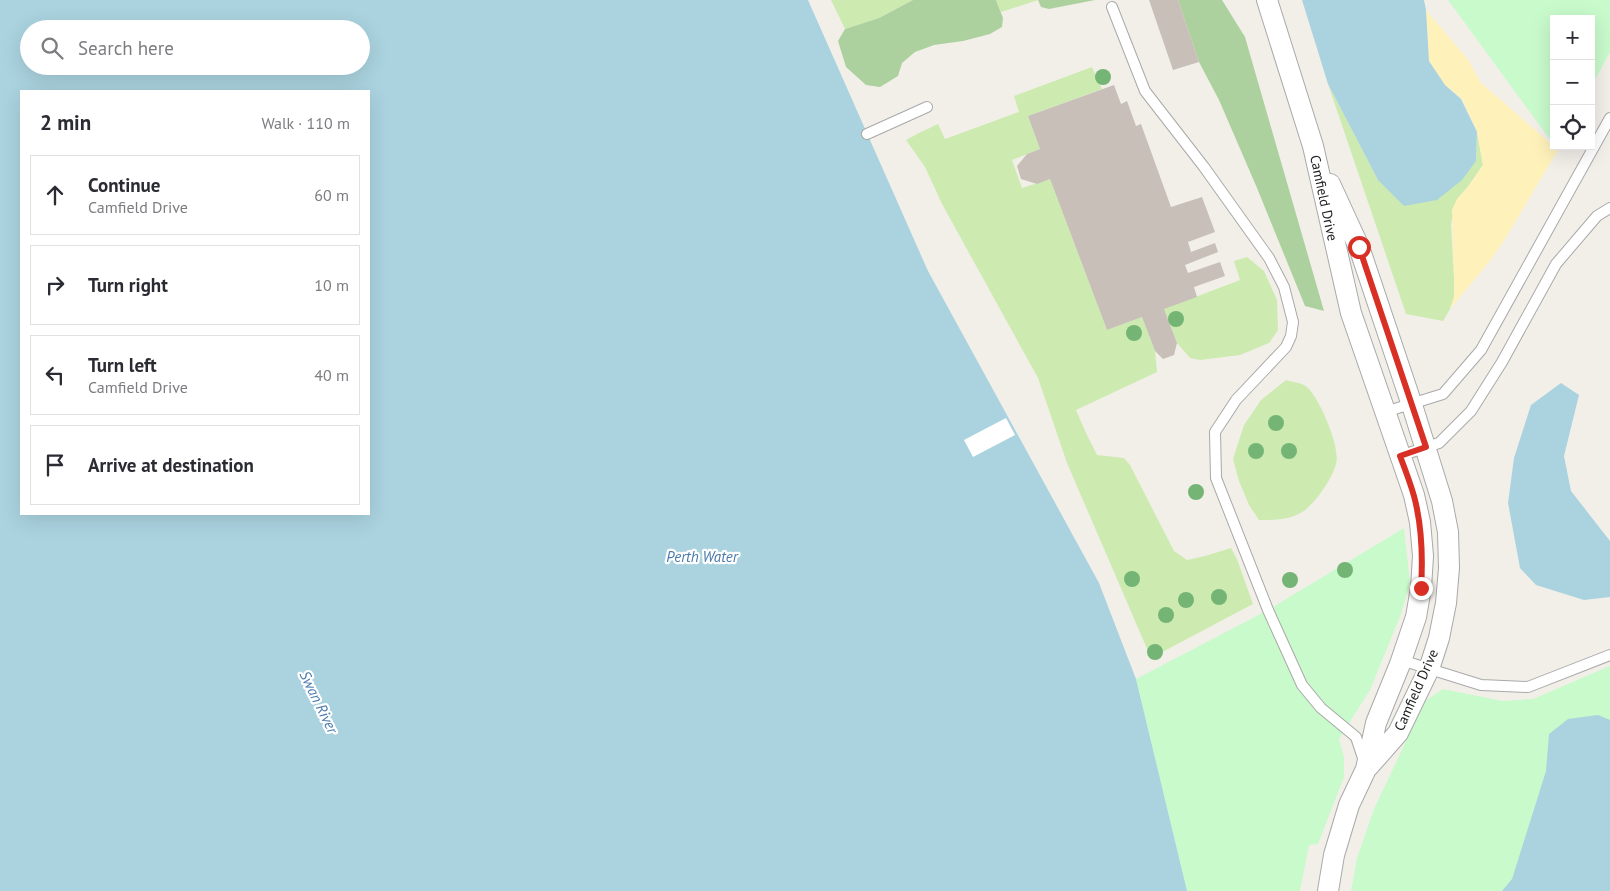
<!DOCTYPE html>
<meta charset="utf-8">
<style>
:root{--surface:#fff;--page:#f7f7f7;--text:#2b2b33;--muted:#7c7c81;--line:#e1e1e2}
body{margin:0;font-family:"PT Sans",sans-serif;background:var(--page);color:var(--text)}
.controls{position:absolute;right:15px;top:15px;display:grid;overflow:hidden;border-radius:0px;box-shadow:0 5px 20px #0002}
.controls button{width:45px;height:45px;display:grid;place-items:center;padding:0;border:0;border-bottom:1px solid var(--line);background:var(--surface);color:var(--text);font:25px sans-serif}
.stop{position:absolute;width:15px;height:15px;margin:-11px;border:4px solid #d93025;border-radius:50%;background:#fff}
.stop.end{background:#d93025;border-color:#fff;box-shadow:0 1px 5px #0008}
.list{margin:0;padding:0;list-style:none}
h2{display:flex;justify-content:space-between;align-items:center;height:65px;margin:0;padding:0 20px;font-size:21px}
h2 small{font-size:16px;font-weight:400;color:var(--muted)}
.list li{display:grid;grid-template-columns:32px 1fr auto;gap:15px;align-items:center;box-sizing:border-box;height:80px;margin:0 10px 10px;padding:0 10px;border:1px solid var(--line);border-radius:0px}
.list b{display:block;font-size:19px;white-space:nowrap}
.list p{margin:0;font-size:16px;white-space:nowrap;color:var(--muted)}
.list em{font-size:16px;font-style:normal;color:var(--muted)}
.icon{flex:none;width:28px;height:28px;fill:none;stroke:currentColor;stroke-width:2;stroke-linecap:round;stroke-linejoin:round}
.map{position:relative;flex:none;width:1610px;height:891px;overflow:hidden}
.search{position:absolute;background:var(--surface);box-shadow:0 5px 20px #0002;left:20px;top:20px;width:350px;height:55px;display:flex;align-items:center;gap:12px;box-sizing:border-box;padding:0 18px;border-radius:28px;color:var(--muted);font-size:19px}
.panel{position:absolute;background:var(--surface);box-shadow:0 5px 20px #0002;left:20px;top:90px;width:350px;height:425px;border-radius:0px}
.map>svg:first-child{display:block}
.grass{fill:#cdebb0}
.forest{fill:#add19e}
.sand{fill:#fff1ba}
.park{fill:#c8facc}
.water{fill:#aad3df;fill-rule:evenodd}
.pier{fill:#fff}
.building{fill:#c7bfb8}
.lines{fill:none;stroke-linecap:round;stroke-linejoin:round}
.service-casing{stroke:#a9a9a9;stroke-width:12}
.minor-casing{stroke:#a9a9a9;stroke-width:22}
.service{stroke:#fff;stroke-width:10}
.minor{stroke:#fff;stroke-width:20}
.tree{fill:#74b475}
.route{stroke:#d93025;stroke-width:6}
.labels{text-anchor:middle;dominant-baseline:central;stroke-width:4.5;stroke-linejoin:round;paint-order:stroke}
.street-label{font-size:14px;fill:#222;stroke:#fff}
.water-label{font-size:15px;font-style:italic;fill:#4a7aab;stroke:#fff}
</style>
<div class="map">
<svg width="1610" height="891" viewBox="0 0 1610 891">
<rect width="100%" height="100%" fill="#f2efe9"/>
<path class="grass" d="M831,0H913L879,18L845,29Z
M996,0H1038L1001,12Z
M1092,67L1102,89L1028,116L1040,149L1012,160L1022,188L1050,179L1107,330L1142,317L1155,351L1157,372L1076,410L1086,433L1097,455L1124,458L1130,465L1174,551L1187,560L1205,556L1231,548L1237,559L1253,604L1151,658L1067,463L1038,378L942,204L925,167L906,140L917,134L938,124L945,139L1019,112L1014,96Z
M1328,84L1378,180L1476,161L1477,132L1483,165L1467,188L1457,199L1451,224L1454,277V297L1450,309L1443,321L1406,314Z
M1247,257L1264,271L1277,300L1278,330L1269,343L1240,355L1200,360L1190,358L1177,343L1164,309L1240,280L1234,261Z
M1286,380C1292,382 1303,383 1307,387C1320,399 1341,448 1336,464C1332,479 1316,502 1304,511C1290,520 1275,520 1259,520L1249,505L1239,481L1233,459L1244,425L1261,400Z"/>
<path class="forest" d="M913,0H996L1003,18L1002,27L990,34L963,41L934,45L915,52L902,63L898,76L880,87L866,85L846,67L838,41L845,29L879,18Z
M1038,0H1095L1049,9L1041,7Z
M1178,0H1222L1245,37L1324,311L1305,306L1257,188L1219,100L1199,62Z"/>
<path class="sand" d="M1426,10L1469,61L1480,82L1558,150L1505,239L1489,262L1450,309L1454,297V277L1452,210L1457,199L1467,188L1483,165L1477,132L1462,99L1445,85L1429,61Z"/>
<path class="park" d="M1448,0H1610V52L1591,87V19H1554V145Z
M1404,528L1410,583L1401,614L1370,690L1339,739L1344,757V777L1318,844L1309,845L1300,891H1187L1136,679L1268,610Z
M1610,666V891H1351L1357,858L1374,809L1425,701L1443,689L1503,701L1533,699Z"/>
<path class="water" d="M0,0H808L928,271L1099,583L1136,679L1187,891H0ZM29,29H361V66H29ZM21,91H369V514H21Z
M1302,0H1424L1426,10L1429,61L1445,85L1461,99L1477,132L1476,161L1462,180L1437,200L1404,206L1378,180L1328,84Z
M1561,383L1579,395L1564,456L1571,491L1610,541V597L1584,600L1536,585L1520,568L1508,503L1514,458L1531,405Z
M1598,715L1610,720V891H1502L1512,879L1546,771L1549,734L1568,719Z"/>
<path class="pier" d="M1006,418L1015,435L973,457L964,440Z"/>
<path class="building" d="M1149,0H1178L1199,62L1173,70Z
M1114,85L1121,104L1127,101L1136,126L1141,124L1171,207L1202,197L1215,232L1188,242L1191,252L1215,243L1218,252L1185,265L1188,273L1220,262L1225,276L1194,287L1197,297L1164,309L1177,343L1174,355L1163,359L1155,351L1142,317L1107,330L1050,179L1037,184L1021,179L1017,166L1027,154L1040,149L1028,116Z"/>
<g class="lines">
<g class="service-casing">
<path id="service" d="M1112,7L1145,91L1204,167L1269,258L1284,287L1293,322L1291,336L1286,347L1236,400L1215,432L1216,478L1268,610L1302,685L1321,708L1356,737L1364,761
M867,134L927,107
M1385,412L1443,394L1481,350L1610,118
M1400,456L1439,443L1471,411L1502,362L1556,264L1597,216L1610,208
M1401,660L1481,685L1528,687L1610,655"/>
</g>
<g class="minor-casing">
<path id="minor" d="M1267,0L1313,146L1351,313L1414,495L1420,522L1423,556L1421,588L1416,617L1400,664L1376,723L1366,769L1349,805L1334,855L1328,891
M1330,184L1359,247L1412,405L1442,501L1448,532L1449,568L1446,603L1439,638L1429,669L1398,733L1368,767"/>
</g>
<use href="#service" class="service"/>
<use href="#minor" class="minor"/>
</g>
<g class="tree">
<circle cx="1103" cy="77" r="8"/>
<circle cx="1176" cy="319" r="8"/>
<circle cx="1134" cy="333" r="8"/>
<circle cx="1276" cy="423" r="8"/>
<circle cx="1256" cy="451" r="8"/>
<circle cx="1289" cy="451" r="8"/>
<circle cx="1196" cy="492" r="8"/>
<circle cx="1345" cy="570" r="8"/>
<circle cx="1132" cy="579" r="8"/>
<circle cx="1290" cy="580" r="8"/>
<circle cx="1219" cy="597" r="8"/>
<circle cx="1186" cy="600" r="8"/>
<circle cx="1166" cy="615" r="8"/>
<circle cx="1155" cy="652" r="8"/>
</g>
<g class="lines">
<path class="route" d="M1359,247L1426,447L1400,456C1405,469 1410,482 1414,496C1422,526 1423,557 1421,588"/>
</g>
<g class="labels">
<g class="street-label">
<text transform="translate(1324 198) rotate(78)">Camfield Drive</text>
<text transform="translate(1416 690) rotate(-66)">Camfield Drive</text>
</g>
<g class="water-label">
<text x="702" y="556">Perth Water</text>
<text transform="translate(319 702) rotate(64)">Swan River</text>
</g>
</g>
</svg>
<div class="controls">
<button>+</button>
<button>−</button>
<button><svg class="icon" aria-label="locate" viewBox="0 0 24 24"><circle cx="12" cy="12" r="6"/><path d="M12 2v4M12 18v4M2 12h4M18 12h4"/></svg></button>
</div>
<div class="stop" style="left:1359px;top:247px"></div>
<div class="stop end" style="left:1421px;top:588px"></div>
<div class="search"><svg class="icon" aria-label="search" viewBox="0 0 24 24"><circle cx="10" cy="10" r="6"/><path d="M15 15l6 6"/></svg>Search here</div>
<section class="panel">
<h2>2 min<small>Walk · 110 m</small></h2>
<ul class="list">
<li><svg class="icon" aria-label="ahead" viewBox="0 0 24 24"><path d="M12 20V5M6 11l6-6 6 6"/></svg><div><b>Continue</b><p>Camfield Drive</p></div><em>60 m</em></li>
<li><svg class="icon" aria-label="right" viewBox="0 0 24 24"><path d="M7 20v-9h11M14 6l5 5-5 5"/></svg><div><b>Turn right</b></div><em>10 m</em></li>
<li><svg class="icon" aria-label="left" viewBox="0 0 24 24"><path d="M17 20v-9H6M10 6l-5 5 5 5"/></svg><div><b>Turn left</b><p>Camfield Drive</p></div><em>40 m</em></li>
<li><svg class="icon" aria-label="arrive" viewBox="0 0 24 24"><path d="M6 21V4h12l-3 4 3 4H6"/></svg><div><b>Arrive at destination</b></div></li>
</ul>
</section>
</div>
